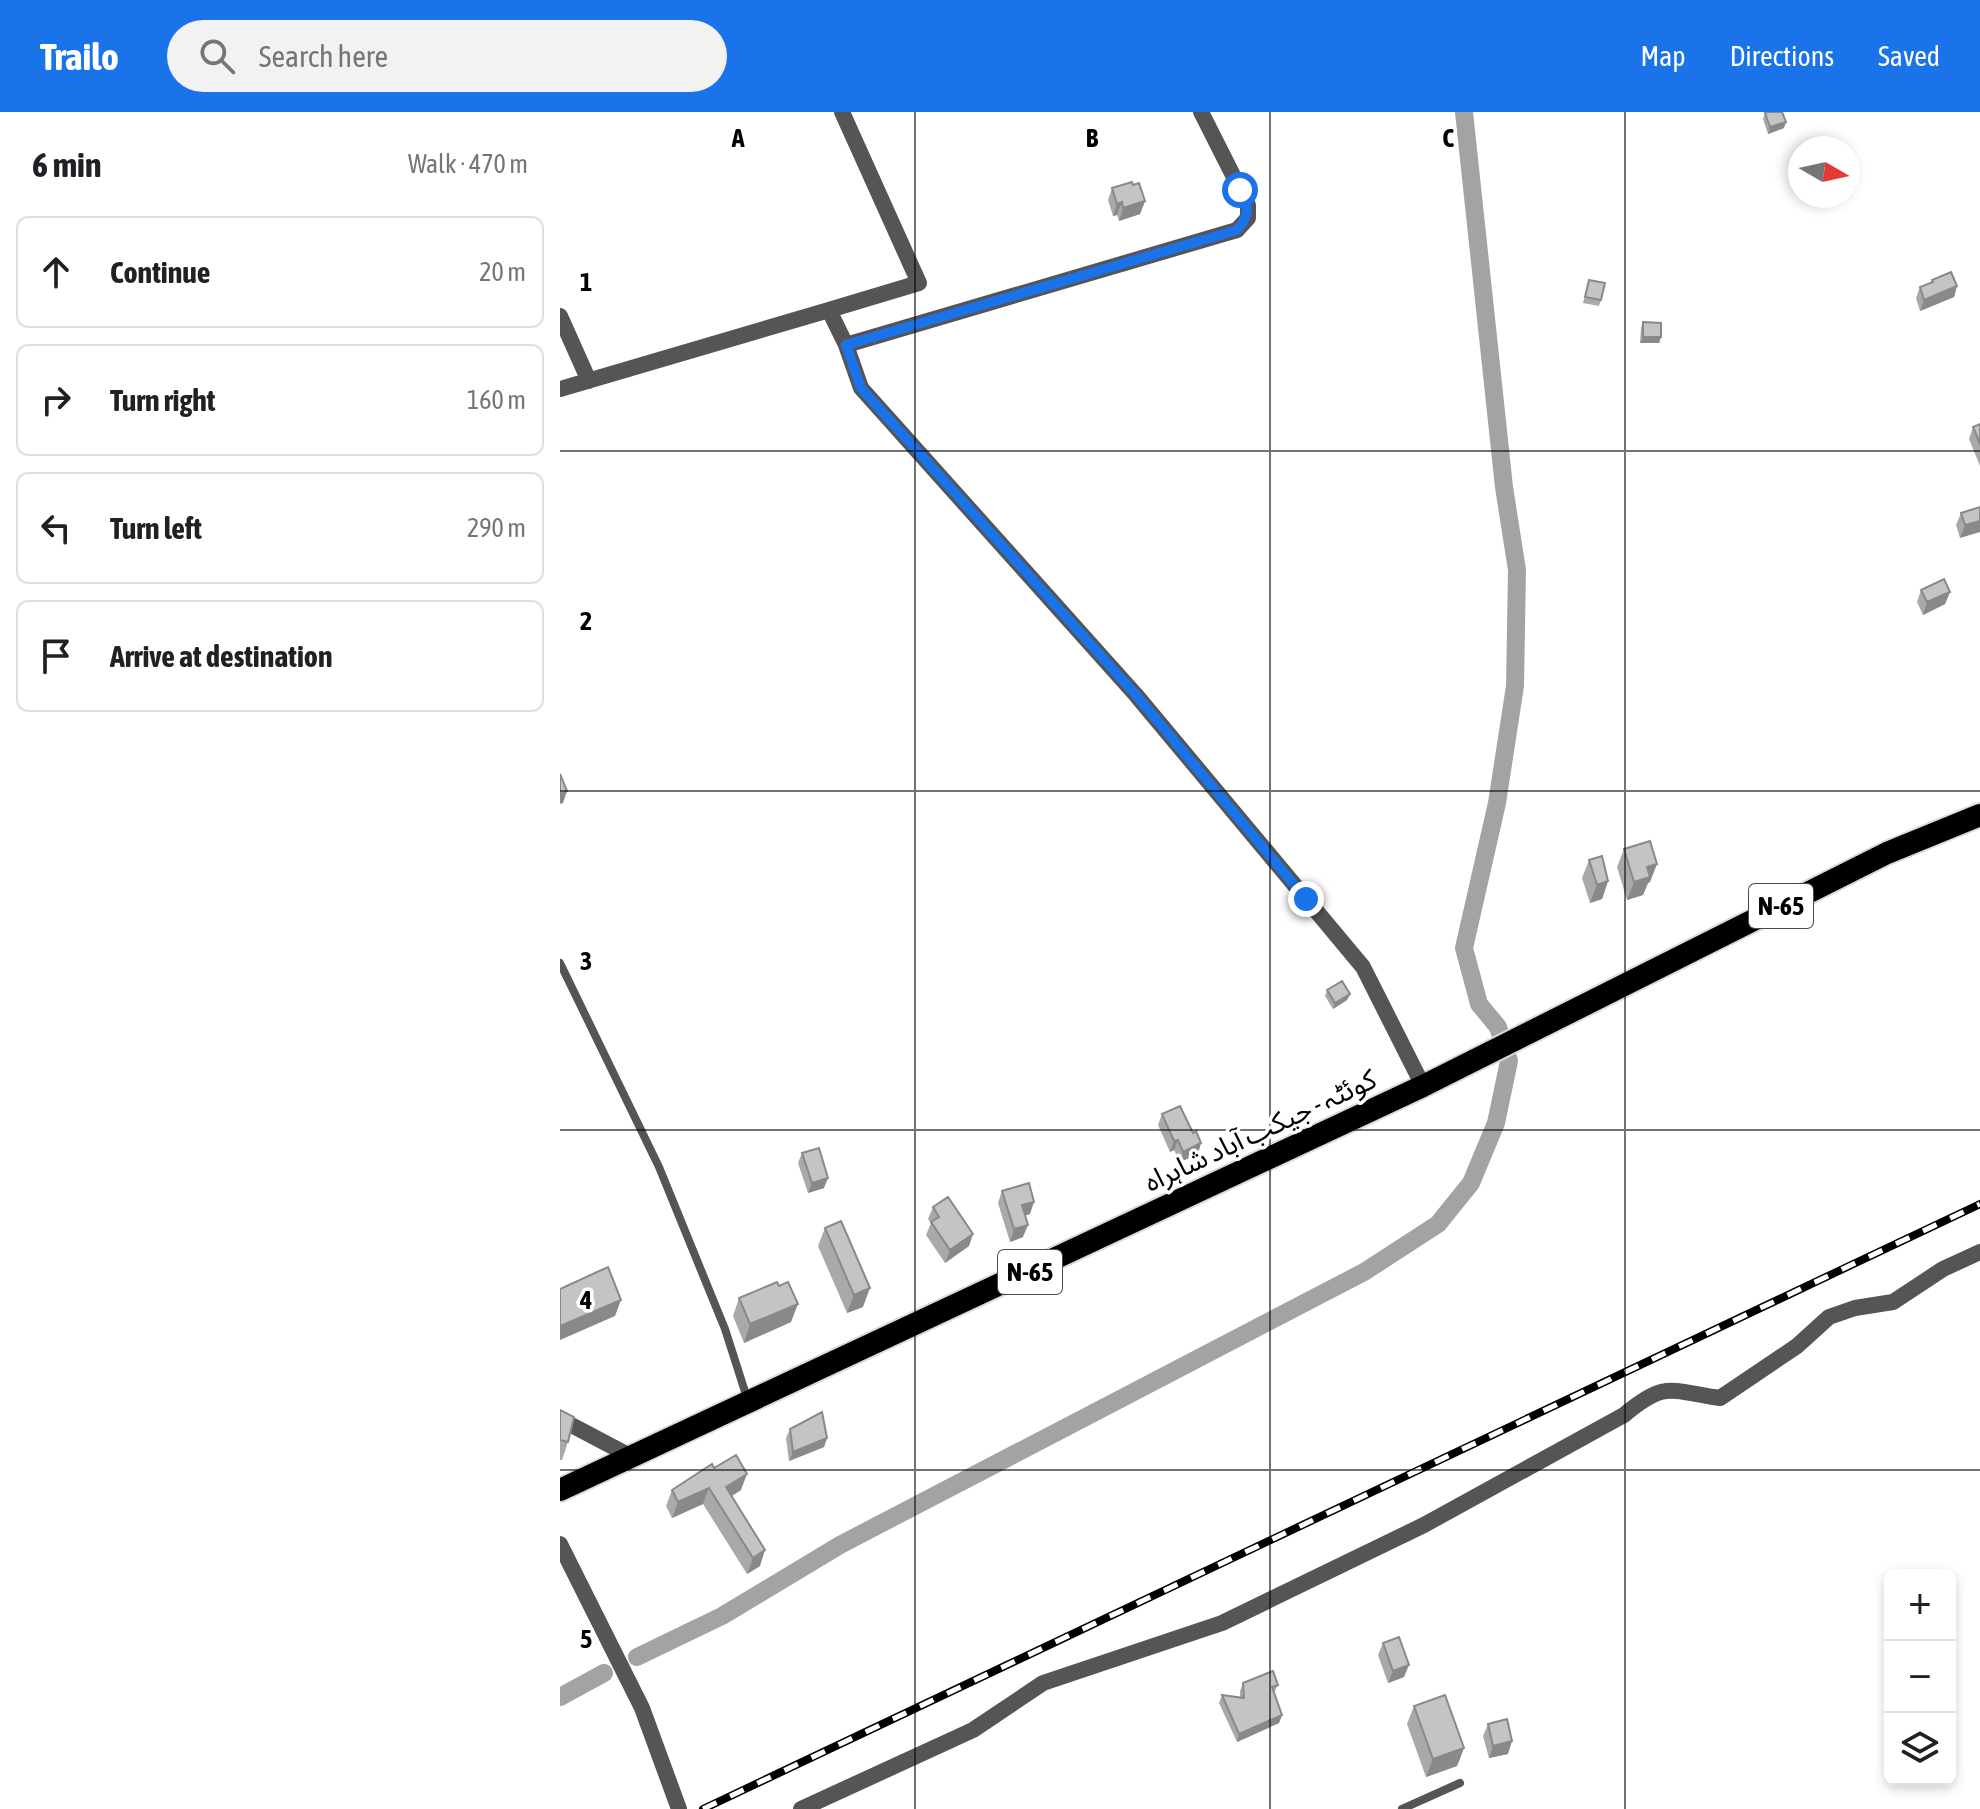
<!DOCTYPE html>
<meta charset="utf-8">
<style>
:root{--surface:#fff;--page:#f2f2f2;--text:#202124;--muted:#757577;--line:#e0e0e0;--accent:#1a73e8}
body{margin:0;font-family:"Asap Condensed","Noto Sans Arabic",sans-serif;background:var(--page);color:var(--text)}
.controls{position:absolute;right:24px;bottom:24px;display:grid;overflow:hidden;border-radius:12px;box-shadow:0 4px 12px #0003}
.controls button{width:72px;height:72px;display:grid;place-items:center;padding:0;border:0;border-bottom:2px solid var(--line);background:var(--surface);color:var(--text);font:40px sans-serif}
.compass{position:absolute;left:1228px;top:24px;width:72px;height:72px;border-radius:50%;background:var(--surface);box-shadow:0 4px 12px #0003;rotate:99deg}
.stop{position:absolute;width:24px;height:24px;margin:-18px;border:6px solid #1a73e8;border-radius:50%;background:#fff}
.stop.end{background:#1a73e8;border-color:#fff;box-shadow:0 2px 8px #0008}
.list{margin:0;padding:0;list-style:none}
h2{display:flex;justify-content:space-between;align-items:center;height:104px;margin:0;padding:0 32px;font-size:34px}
h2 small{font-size:26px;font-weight:400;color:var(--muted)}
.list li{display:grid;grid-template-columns:52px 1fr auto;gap:24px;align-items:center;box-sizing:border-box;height:112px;margin:0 16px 16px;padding:0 16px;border:2px solid var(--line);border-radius:12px}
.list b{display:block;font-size:30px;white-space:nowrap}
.list em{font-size:26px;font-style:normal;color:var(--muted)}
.icon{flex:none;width:44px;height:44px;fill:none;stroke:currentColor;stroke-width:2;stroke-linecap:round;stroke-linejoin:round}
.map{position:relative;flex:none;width:1420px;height:1697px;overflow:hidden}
header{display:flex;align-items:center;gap:48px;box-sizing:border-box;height:112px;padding:0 40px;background:var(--accent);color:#fff}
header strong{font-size:38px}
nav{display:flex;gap:44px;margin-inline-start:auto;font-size:28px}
.search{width:560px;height:72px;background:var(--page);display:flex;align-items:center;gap:20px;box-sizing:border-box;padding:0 28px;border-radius:44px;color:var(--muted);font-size:30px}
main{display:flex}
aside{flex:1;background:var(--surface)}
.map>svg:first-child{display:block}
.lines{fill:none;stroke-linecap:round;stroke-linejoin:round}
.canal{stroke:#a3a3a3;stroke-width:18}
.trunk-casing{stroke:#dbdbdb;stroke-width:26}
.service{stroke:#555;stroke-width:8}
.minor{stroke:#555;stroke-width:16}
.tertiary{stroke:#555;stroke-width:16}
.trunk{stroke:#000;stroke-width:22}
.rail-casing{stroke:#000;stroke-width:8}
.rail{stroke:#fff;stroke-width:5;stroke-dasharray:15;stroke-linecap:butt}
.wall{fill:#a9a9a9}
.shaded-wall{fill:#898989}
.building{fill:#c4c4c4;stroke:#898989;stroke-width:2}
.route{stroke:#1a73e8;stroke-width:10}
.grid{fill:none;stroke:#000;stroke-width:2;stroke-opacity:0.55}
.labels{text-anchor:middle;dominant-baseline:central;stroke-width:7;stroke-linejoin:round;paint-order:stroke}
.shield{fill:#fff;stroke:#4c4c4c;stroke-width:2}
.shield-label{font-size:26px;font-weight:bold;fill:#000}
.street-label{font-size:28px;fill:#000;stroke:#fff}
.grid-label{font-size:26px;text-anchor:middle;font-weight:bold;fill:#000;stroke:#fff;stroke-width:7;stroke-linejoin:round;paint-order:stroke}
</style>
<header>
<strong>Trailo</strong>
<div class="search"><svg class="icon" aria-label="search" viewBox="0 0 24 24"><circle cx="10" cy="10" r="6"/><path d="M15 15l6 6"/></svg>Search here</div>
<nav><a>Map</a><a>Directions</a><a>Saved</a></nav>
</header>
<main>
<aside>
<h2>6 min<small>Walk · 470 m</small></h2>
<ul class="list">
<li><svg class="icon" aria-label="ahead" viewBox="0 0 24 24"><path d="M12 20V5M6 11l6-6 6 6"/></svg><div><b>Continue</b></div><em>20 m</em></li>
<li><svg class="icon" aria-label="right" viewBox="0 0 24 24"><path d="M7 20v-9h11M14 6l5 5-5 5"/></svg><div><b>Turn right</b></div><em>160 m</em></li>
<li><svg class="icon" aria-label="left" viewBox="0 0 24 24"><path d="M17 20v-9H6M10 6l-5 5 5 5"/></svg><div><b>Turn left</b></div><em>290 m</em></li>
<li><svg class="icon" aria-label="arrive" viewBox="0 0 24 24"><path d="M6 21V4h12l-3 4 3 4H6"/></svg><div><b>Arrive at destination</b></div></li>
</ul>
</aside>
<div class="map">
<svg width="1420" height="1697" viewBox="0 0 1420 1697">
<rect width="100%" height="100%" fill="#fff"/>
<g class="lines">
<path class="canal" d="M77,1545L162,1504L280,1433L804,1160L878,1112L911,1071L936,1011L949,949L938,915L919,892L904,836L937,691L955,574L957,458L944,375L904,0
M0,1585L44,1561"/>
<g class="trunk-casing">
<path id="trunk" d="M0,1378L863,974L1327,741L1420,703"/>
</g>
<path class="service" d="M0,851L99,1055L165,1217L188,1289
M842,1697L900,1671"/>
<path class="minor" d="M269,198L359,171L282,0
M0,204L29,269
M286,233L677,118L688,106V93L641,0
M0,277L269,198L286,233L301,276L576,583L803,855L863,974
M0,1432L82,1596L119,1697
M241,1697L413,1618L483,1571L662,1511L864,1413L1064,1303C1106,1268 1110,1279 1160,1286L1237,1234L1269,1205L1295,1196L1333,1190L1383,1157L1420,1140"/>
<path class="tertiary" d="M0,1307L72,1345"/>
<use href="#trunk" class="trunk"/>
<g class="rail-casing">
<path id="rail" d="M143,1697L1420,1092"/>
</g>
<use href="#rail" class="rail"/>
</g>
<path class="wall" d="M1205,1L1224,16L1208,22L1203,7Z
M573,73L585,89L580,102L559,109L557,103L553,104L548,88L552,76Z
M1029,168L1041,188L1039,194L1023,191Z
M1372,168L1397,174L1394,185L1360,199L1356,186L1360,175L1371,171Z
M1083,210L1101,225L1099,231H1080L1081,216Z
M1420,312V354L1409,327L1413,315Z
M1420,395L1400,426L1396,413L1401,401Z
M1361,478L1390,480L1385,492L1363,503L1357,490Z
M1064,737L1090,770L1088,771L1083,783L1067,788L1057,755Z
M1029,748L1048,769L1042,787L1030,791L1022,766Z
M767,878L790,882L787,888L773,897L765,884Z
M602,1002L638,1042L620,1050L614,1038L610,1040L598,1013Z
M242,1041L264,1076L248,1081L238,1051Z
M442,1079L470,1102L465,1103L463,1125L450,1130L438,1091Z
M373,1095L409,1134L385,1151L366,1123L371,1111L368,1107Z
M265,1116L303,1195L287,1201L258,1134Z
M179,1186L231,1210L184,1231L173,1204Z
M0,1298L8,1330L2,1348H0Z
M230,1317L267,1326L264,1335L229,1349L226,1326Z
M154,1356L181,1378L172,1384L200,1454L187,1462L143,1392L112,1406L106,1394L112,1378Z
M823,1531L844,1565L828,1571L818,1543Z
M683,1571L718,1573L714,1581L722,1603L719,1611L677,1630L659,1591L662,1583L680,1585V1579Z
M854,1594L904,1636L897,1654L866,1665L847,1612Z
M928,1612L948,1642L929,1646L923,1624Z"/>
<path class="shaded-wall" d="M1226,10L1224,16L1208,22L1210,15Z
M585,89L580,102L559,109L563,96Z
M562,90L557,103L553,104L557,92Z
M1397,174L1394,185L1360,199L1364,188Z
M1083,225H1101L1099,231H1080Z
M1420,409V420L1400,426L1405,413Z
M1390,480L1385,492L1363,503L1367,490Z
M7,679L3,691L0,692V682Z
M1097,752L1090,770L1088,771L1083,783L1067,788L1074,770L1087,755Z
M1048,769L1042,787L1030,791L1037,773Z
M790,882L787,888L773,897L775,891Z
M618,1028L614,1038L610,1040L614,1029Z
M641,1031L638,1042L620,1050L623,1040Z
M268,1066L264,1076L248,1081L252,1071Z
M474,1090L470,1102L458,1106L462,1093Z
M468,1113L463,1125L450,1130L454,1117Z
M413,1122L409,1134L385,1151L390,1138Z
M310,1176L303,1195L287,1201L294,1183Z
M61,1188L55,1204L0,1228V1214Z
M238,1192L231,1210L184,1231L190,1212Z
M267,1326L264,1335L229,1349L233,1340Z
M187,1362L181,1378L160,1391L166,1375Z
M149,1376L143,1392L112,1406L118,1390Z
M205,1438L200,1454L187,1462L193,1446Z
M849,1553L844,1565L828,1571L833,1559Z
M722,1603L719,1611L677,1630L679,1622Z
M952,1629L948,1642L929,1646L933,1634Z
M904,1636L897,1654L866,1665L873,1647Z"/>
<path class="building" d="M1207,0H1222L1226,10L1210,15L1205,1Z
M572,70L573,73L579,71L585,89L563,96L562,90L557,92L552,76Z
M1391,160L1397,174L1364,188L1360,175L1373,170L1372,168Z
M1029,168L1045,171L1041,188L1025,185Z
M1083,210L1101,211V225H1083Z
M1420,312V332L1413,315Z
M1420,395V409L1405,413L1401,401Z
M1384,467L1390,480L1367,490L1361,478Z
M0,662L7,679L0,682Z
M1090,729L1097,752L1087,755L1090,765L1074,770L1064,737Z
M1042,744L1048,769L1037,773L1029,748Z
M782,869L790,882L775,891L767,878Z
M620,994L633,1021L636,1019L641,1031L623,1040L618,1028L614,1029L602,1002Z
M259,1036L268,1066L252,1071L242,1041Z
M469,1071L474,1090L462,1093L468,1113L454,1117L442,1079Z
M388,1085L413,1122L390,1138L371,1110L379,1105L373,1095Z
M281,1109L310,1176L294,1183L265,1116Z
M48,1155L61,1188L0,1214V1177Z
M217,1170L219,1174L228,1170L238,1192L190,1212L179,1186Z
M0,1298L14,1305L8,1330L0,1328Z
M262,1300L267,1326L233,1340L230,1317Z
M176,1343L187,1362L166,1375L205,1438L193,1446L149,1376L118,1390L112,1378L152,1352L154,1356Z
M839,1525L849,1553L833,1559L823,1531Z
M713,1559L718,1573L712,1575L722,1603L679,1622L662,1583L684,1586L683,1571Z
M885,1583L904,1636L873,1647L854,1594Z
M947,1607L952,1629L933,1634L928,1612Z"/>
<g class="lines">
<path class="route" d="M680,78C689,95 690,103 677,118L286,233L301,276L576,583L746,787"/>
</g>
<path class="grid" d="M355,0V1697M710,0V1697M1065,0V1697M0,339H1420M0,679H1420M0,1018H1420M0,1358H1420"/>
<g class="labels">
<g class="shield">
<rect x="1189" y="772" width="64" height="44" rx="6"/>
<rect x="438" y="1138" width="64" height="44" rx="6"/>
</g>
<g class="shield-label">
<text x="1221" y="794">N-65</text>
<text x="470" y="1160">N-65</text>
</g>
<g class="street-label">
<text transform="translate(700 1018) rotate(-25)">کوئٹہ - جیکب آباد شاہراہ</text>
</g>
</g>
<g class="grid-label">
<text x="178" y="35">A</text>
<text x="532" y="35">B</text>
<text x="888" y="35">C</text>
<text x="26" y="179">1</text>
<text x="26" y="518">2</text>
<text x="26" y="858">3</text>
<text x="26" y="1197">4</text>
<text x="26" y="1536">5</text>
</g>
</svg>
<div class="controls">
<button>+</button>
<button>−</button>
<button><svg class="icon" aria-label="layers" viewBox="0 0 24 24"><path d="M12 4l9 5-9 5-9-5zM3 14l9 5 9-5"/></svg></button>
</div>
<svg class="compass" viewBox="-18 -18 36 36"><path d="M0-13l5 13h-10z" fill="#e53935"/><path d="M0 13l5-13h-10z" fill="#757577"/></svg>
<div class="stop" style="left:680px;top:78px"></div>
<div class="stop end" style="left:746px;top:787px"></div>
</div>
</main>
